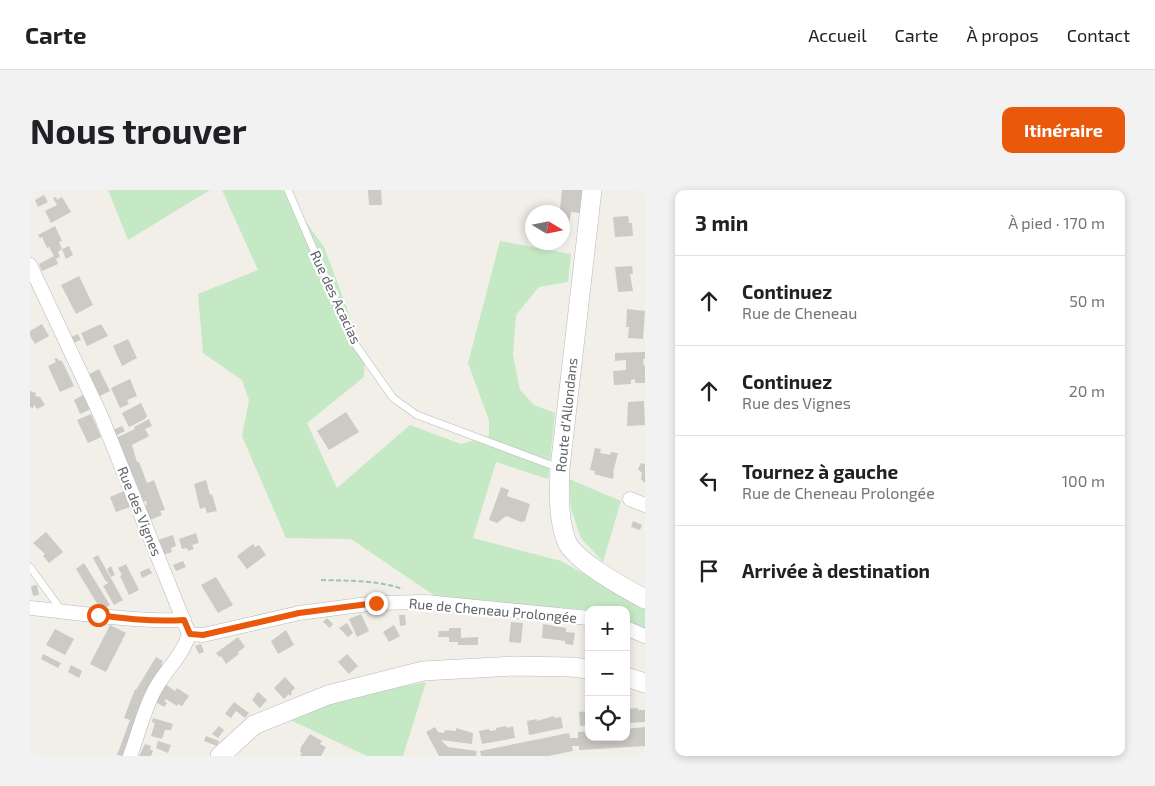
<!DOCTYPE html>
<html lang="fr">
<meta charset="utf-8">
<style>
:root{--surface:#fff;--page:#f2f2f2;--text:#202124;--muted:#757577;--line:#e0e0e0;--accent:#ea580c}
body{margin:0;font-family:"Exo 2",sans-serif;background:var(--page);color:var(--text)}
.controls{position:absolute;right:15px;bottom:15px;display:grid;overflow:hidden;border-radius:10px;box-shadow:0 2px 8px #0003}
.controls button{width:45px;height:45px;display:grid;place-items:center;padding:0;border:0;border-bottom:1px solid var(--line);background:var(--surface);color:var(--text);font:25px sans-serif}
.compass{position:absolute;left:495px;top:15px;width:45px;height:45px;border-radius:50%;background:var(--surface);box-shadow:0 2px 8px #0003;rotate:100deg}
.stop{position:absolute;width:15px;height:15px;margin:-11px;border:4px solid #ea580c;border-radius:50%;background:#fff}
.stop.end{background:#ea580c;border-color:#fff;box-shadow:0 1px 5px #0008}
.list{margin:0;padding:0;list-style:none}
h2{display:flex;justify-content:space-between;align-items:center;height:65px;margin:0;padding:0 20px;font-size:21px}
h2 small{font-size:16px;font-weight:400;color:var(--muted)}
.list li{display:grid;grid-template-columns:32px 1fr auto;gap:15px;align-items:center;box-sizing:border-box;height:90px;padding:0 20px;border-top:1px solid var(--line)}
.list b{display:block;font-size:19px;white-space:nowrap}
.list p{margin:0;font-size:16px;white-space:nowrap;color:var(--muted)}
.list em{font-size:16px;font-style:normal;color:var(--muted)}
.icon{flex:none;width:28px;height:28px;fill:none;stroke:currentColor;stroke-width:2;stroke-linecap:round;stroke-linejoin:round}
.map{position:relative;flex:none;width:615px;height:566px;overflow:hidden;border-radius:10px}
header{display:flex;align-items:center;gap:30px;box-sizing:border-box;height:70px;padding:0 25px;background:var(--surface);border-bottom:1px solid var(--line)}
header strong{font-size:24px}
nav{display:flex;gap:28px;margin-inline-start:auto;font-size:18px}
.intro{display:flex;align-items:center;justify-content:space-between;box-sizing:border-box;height:120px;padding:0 30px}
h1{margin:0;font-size:35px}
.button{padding:12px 22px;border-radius:10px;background:var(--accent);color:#fff;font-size:18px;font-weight:700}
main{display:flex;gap:30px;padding:0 30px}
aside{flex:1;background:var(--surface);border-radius:10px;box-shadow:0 2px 8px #0003}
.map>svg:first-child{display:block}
.green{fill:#c5e8c5}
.building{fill:#cccac5}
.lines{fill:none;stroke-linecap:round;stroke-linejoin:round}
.service-casing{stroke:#b5b8bc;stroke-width:8}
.minor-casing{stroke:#b5b8bc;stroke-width:15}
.secondary-casing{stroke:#b6babf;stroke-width:20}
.path{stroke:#9cc7a9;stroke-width:2;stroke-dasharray:5 2.5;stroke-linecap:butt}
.service{stroke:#fff;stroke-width:7}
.minor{stroke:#fff;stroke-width:14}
.secondary{stroke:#fff;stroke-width:19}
.route{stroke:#ea580c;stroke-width:6}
.labels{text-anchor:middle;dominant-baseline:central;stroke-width:4.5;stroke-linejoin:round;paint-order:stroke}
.street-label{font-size:14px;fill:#5f6368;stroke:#fff}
</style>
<header>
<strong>Carte</strong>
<nav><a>Accueil</a><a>Carte</a><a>À propos</a><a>Contact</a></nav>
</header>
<div class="intro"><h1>Nous trouver</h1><a class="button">Itinéraire</a></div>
<main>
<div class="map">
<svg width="615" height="566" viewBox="0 0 615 566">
<rect width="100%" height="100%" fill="#f1efe8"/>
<path class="green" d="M78,0H180L98,50Z
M192,0H253L294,57L335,167L334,187L277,233L307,298L380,235L431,254L459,246V230L438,173L470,51L541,64L538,92L509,97L486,125L483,165L490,200L504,215L525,223L518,289L466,272L443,348L531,371L615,418V440L596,432V420H559L408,408L321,349L256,348L212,246L219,210L212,190L173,163L168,104L228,80Z
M539,289L591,311L573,372L551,348L541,319Z
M396,492L373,566H337L256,528L314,508Z"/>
<path class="building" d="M338,0H351L352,15H339Z
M532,0H552L550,23L541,22L539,34L532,33V22H526L527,19H530Z
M14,5L18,12L8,17L5,10Z
M26,7L27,10L32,7L41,22L21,33L15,21L27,15L23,8Z
M598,26L599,33H602L603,46L585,47L583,27Z
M25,36L32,51L29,52L32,59L39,56L43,65L36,69L32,59L28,62L30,67L26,69L28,74L12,81L9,74L24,66L19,57L17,58L12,47L10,48L8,45Z
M602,76L603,84H600L603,101L588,102L585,77Z
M49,86L63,115L46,124L31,95Z
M597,119L615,121L613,149L598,148L599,137H596Z
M12,134L19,146L5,154L0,146V141Z
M71,134L78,146L57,156L51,143Z
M48,144L51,150L43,153L41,147Z
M98,149L107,168L92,176L83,156Z
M612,162H615V169H613L614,176H615V193H605V189L601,190V194L584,195L583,181L596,180V170L585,171V163Z
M27,168L29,171L31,170L34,175L44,196L30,202L18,176L26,172L24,169Z
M69,179L80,201L68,207L58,185Z
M100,189L107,206L97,210L99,214L90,218L81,198Z
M0,201L6,203L5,206L10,207L15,215L7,219L4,215L3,218L0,217Z
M55,204L61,219L50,224L44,210Z
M614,211L615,235L597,236L598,212Z
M111,213L117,226L115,229L99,237L92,223Z
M316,222L329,242L299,260L287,241Z
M61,224L71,247L58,253L47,230Z
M119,229L122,236L115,239L119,246L102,255L107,272H109L117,293L124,290L135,320L130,321L132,325L120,330L115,315H117L116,311L113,312L103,285H102L86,248L105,239L104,237Z
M92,236L95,241L85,246L83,240Z
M565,258L571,259L570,263L580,265L581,262L588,263L583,283H584L583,289L564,284L565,281L560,280Z
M611,273L615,274V293L611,289L612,283L608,279Z
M176,290L180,305L182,304L187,321L177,323L175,317L170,319L164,294Z
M471,297L479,300L477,306L500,314L495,331L491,332L476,326L467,333L459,330Z
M94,301L100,317L86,322L80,307Z
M603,331L612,335L610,340L601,337Z
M16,342L33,362L19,373L13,366L15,364L3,353Z
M166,343L169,353L162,355L164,359L158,361L157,358L152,359L149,349Z
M143,345L146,356L141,358L142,362L133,365L128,350Z
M223,354L225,357L229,355L236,365L217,379L207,366Z
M68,365L93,410L84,415L73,396L78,393L77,391L76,392L63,368Z
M153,371L156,377L146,381L143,375Z
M54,373L80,415L71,420L46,379Z
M96,374L109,400L99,405L90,386L92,385L88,378Z
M81,376L85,385L81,387L77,379Z
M119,378L122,383L112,388L110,382Z
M186,387L203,415L188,423L171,395Z
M7,395L9,405L3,406L1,396Z
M331,424L339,441L327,447L319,429Z
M369,425H375L376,435L370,436Z
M297,428L303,434L300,438L293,432Z
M481,432L493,433L491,453L479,452Z
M317,433L323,443L318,447L309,438Z
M513,434L536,438V442L545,443L543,455L535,454V451L512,448Z
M80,435L96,443L76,482L60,474Z
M364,435L370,446L359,452L353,442Z
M419,438H431V448L448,447V455H428V452H419V447H408L409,441H419Z
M25,439L44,449L35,465L16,455Z
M256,440L264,455L248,464L241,451Z
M208,447L215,457L208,462L209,464L196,474L191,466L189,467L186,463Z
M171,454L174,462L169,464L165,456Z
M13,464L31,473L28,478L11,469Z
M317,464L328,476L319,484L308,472Z
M126,467L133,471L131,474L133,476L95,566L87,565L100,530L94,528L105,499L106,500Z
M41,475L52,481L49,488L38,482Z
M255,487L265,498L261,502L262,504L260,506L259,504L254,509L244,498Z
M134,493L145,501L147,498L159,506L152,516L148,514L147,516L136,509L134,511L137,513L134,517L124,511Z
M228,502L237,510L230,518L222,510Z
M204,512L219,523L215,528L206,521L201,528L195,524Z
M608,518V520H615V532L598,533L597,519Z
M559,521V535L550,536L549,522Z
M524,526V528L531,527L533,538L499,545L497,531L507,529V531Z
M123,528L143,534L141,540H135L132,549L121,546L125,533L122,532Z
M189,536L194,540L188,548L182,544Z
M476,536L477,538L483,536L485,548L452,554L449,541L459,539L460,541L466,540V538Z
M405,537L408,542L414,543L415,540L426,541V538L443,543L442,554L411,550L418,557L447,561L446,566H409L396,542Z
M615,537V556L549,560V556H542L543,561L518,566H451L450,561L539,543L540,548H548V542L559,541V547H596V539Z
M280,544L292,551L290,554L296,557L291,566H270L272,563L270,562L271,557Z
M176,546L189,551L187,556L174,551Z
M128,551L141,555L138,563L126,558Z
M115,554L121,556L120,559L123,561L121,566H109Z"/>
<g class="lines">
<g class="service-casing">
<path id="service" d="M258,0L323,151L363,208L387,225L529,278
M0,377L32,421"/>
</g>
<g class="minor-casing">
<path id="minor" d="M0,75L71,226L159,444C153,466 133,482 123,503C113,523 108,545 100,566
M600,309L615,315
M0,418C51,423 102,432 154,430
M596,438L615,446
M159,444L173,445L269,423L346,413L396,412L559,428"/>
</g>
<g class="secondary-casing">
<path id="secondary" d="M562,0L530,278C529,302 528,327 536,350C543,370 596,399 615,409
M596,487L615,493
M190,566L224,535L298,505L393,481L483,476L541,477L559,479"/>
</g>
<path class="path" d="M291,390C319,391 347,390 373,399"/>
<use href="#service" class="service"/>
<use href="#minor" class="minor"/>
<use href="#secondary" class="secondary"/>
</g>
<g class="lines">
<path class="route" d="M68,425C96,429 125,432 154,430L160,444L173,445L269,423L346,413"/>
</g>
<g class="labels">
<g class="street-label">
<text transform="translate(306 107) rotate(65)">Rue des Acacias</text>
<text transform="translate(536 225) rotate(-84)">Route d'Allondans</text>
<text transform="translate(110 321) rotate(68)">Rue des Vignes</text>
<text transform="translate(463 420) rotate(5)">Rue de Cheneau Prolongée</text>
</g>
</g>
</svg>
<div class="controls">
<button>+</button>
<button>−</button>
<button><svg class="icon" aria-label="locate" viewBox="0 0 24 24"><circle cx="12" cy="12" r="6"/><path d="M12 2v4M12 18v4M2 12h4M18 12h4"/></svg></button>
</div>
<svg class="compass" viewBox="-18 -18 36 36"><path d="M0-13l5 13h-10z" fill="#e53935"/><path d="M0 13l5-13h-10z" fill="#757577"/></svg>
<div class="stop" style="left:68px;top:425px"></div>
<div class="stop end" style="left:346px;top:413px"></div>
</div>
<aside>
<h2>3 min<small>À pied · 170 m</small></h2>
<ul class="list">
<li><svg class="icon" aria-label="ahead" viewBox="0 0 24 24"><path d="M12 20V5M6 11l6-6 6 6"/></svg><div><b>Continuez</b><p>Rue de Cheneau</p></div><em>50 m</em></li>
<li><svg class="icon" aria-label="ahead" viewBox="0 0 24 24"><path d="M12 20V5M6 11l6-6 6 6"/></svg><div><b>Continuez</b><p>Rue des Vignes</p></div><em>20 m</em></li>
<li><svg class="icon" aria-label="left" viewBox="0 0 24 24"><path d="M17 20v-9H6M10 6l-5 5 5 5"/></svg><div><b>Tournez à gauche</b><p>Rue de Cheneau Prolongée</p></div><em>100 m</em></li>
<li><svg class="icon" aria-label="arrive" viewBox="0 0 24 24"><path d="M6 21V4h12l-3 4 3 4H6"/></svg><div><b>Arrivée à destination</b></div></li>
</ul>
</aside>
</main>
